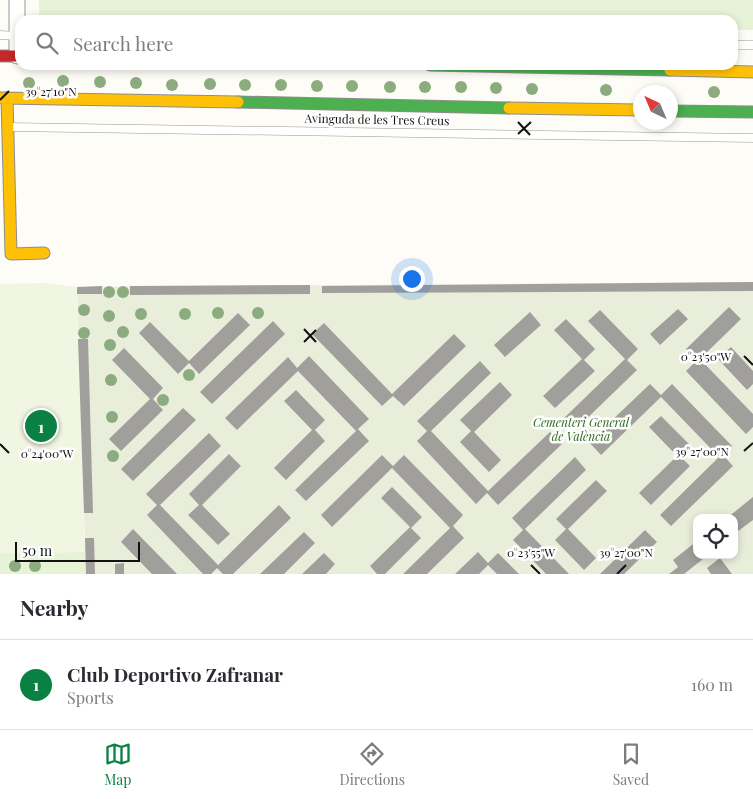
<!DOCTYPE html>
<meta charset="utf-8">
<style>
:root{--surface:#fff;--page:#f7f7f7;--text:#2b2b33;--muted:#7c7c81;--line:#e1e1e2;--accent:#0b8043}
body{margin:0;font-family:"Playfair Display",serif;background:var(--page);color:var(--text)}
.controls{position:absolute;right:15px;bottom:15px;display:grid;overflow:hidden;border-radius:10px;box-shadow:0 2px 8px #0003}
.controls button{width:45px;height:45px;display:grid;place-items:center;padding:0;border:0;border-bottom:1px solid var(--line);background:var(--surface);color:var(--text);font:25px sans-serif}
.compass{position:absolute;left:633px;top:85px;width:45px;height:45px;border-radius:50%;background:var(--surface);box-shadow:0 2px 8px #0003;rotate:316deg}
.scale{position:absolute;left:15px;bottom:12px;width:125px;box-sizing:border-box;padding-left:5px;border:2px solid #111;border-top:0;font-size:14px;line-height:18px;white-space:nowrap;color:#111;-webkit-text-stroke:4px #fff;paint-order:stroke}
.you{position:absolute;left:411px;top:278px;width:18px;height:18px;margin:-12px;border:4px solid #fff;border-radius:50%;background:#1a73e8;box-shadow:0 0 0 8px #1a73e833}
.badge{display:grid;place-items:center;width:32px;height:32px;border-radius:50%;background:var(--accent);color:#fff;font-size:16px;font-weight:700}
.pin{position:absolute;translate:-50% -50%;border:2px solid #fff;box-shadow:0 1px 5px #0006}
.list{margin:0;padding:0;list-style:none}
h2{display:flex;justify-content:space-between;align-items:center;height:65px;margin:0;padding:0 20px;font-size:21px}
h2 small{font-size:16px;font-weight:400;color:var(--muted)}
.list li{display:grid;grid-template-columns:32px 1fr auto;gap:15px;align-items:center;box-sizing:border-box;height:90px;padding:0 20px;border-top:1px solid var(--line)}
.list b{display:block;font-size:19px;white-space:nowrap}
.list p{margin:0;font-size:16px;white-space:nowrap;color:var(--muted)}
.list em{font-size:16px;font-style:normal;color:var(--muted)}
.icon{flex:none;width:28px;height:28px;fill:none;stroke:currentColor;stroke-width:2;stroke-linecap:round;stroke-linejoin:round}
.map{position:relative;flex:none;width:753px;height:574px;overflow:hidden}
.search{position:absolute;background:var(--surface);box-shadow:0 2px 8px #0003;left:15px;right:15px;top:15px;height:55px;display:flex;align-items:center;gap:12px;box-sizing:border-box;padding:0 18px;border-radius:15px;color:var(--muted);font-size:19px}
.sheet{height:155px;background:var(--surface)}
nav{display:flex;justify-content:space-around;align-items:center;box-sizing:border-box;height:70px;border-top:1px solid var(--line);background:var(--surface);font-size:14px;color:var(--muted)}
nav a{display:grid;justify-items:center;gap:2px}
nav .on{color:var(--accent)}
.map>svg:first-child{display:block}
.green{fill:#e7f3d7}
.cemetery{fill:#e9eedb;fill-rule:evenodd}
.pitch{fill:#f0f6e1}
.building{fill:#a19f9c}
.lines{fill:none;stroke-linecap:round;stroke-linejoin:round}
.lane-casing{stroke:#979795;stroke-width:9}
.street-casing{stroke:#979795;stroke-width:17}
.fast-casing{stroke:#8e8d8b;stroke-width:13}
.slow-casing{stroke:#8e8d8b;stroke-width:13}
.jam-casing{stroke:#8e8d8b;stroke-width:13}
.lane{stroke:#fffffe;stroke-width:8}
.street{stroke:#fffffe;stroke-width:15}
.fast{stroke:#4caf50;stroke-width:11}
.slow{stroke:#ffc107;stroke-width:11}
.jam{stroke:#c62828;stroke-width:11}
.tree{fill:#8cac80}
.ticks{fill:none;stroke:#111;stroke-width:2}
.labels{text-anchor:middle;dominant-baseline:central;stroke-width:5;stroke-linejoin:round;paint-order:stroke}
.street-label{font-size:12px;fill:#111;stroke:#fff}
.park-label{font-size:12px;font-style:italic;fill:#2f6b1f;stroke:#fff}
.ticks-label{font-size:12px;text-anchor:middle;fill:#111;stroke:#fff;stroke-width:5;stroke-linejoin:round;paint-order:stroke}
</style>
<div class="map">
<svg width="753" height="574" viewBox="0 0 753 574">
<rect width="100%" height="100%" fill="#fdfcf7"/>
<path class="green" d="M39,0H753V30H733V20H39Z
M85,552L86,574H0V553Z"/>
<path class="cemetery" d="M753,282V574H86L77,287ZM697,518H734V555H697Z"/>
<path class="pitch" d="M45,283L77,287L85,552L0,553V284Z"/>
<path class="building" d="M753,282V291L322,293V286Z
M310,285V294L130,295V286Z
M102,286V294H77V287Z
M729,307L741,319L700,359L753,414V427L746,434L686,371L697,360L686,349Z
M678,309L688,319L660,345L650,334Z
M600,310L638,349L627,360L637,370L576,429L564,418L625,359L588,321Z
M530,312L541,325L505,357L494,345Z
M238,313L250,325L199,374L189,363L178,374L139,333L150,322L189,361Z
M566,319L595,349L584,360L595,371L555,408L543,396L582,359L554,330Z
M273,321L285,334L212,404L200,392Z
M324,323L392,394L454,334L466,346L404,406L393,396L382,406L312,334Z
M78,339H88L93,513H84Z
M731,347L753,371V384L747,390L718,359Z
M124,348L163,388L153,399L163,410L121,451L109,439L150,399L112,360Z
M309,356L369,419L358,429L369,441L306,501L295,490L356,431L298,371L237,430L225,418L288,357L297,368Z
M480,361L491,373L431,431L488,491L550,432L562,444L498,505L487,493L476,504L417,441L427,431L417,421Z
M500,382L512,395L474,432L501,460L489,472L460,442L471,431L460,420Z
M650,384L661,395L672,384L732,446L723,455L733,466L671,526L660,515L719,457L661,397L601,455L589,442Z
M296,390L325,420L315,430L325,441L286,480L274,468L312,430L284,401Z
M183,408L196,420L133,481L121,469Z
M661,416L691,446L680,456L690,466L651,505L639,493L677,456L649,427Z
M209,433L221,446L160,505L218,565L279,505L291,518L233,574H223L217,568L211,574H203L147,515L157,505L146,494Z
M229,454L241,466L202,505L230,534L218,545L188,515L199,505L189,494Z
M382,455L393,466L404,455L463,515L453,526L464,538L427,574H403L450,528L392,468L332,527L321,515Z
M575,457L586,470L525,529L569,574H546L513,540L523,530L512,518Z
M596,480L607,491L568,529L596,558L584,570L555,540L566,529L556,519Z
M392,487L422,517L411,528L421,538L385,574H377L370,566L410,527L381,498Z
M753,497V520L734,534V518H727Z
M133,529L177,574H152L121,542Z
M645,530L657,542L624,574H600Z
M304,532L315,543L284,574H260Z
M85,538H94L95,574H86Z
M697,541V555H708L684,574H669L678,567L673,560Z
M478,552L488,563L498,553L519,574H497L488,565L479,574H455Z
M324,553L335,564L326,574H302Z
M720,558L732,574H711L707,568Z
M124,563V574H115V564Z"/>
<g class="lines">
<g class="lane-casing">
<path id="lane" d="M0,35L18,36
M733,45H753
M9,127L753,138"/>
</g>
<g class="street-casing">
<path id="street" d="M17,0V56"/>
</g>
<g class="fast-casing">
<path id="fast" d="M430,65L670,70
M238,102L509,108
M670,111L753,112"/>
</g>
<g class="slow-casing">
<path id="slow" d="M670,70L753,72
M0,98L238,102
M7,98L11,254L44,253
M509,108L640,110"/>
</g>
<g class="jam-casing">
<path id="jam" d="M0,56H20"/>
</g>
<use href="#lane" class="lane"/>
<use href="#street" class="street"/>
<use href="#fast" class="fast"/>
<use href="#slow" class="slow"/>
<use href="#jam" class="jam"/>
</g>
<g class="tree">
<circle cx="63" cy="81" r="6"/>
<circle cx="100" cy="82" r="6"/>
<circle cx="29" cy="83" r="6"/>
<circle cx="136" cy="83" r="6"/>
<circle cx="210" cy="84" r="6"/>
<circle cx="172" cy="85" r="6"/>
<circle cx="245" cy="85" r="6"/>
<circle cx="281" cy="85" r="6"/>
<circle cx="317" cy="86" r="6"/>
<circle cx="352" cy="86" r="6"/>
<circle cx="390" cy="87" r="6"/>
<circle cx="425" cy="87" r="6"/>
<circle cx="461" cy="87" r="6"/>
<circle cx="496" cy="88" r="6"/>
<circle cx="532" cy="89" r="6"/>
<circle cx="606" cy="90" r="6"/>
<circle cx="714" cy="92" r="6"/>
<circle cx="109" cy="292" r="6"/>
<circle cx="123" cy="292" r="6"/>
<circle cx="84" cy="310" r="6"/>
<circle cx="218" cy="313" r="6"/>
<circle cx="258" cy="313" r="6"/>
<circle cx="141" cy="314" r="6"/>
<circle cx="185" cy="314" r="6"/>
<circle cx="109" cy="316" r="6"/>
<circle cx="123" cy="332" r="6"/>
<circle cx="84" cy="333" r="6"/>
<circle cx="110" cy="345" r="6"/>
<circle cx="189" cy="375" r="6"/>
<circle cx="111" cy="380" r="6"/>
<circle cx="163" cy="400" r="6"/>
<circle cx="112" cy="417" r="6"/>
<circle cx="113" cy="456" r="6"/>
<circle cx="15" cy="566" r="6"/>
<circle cx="35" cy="566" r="6"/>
</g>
<path class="ticks" d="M0,100L9,91M518,122L530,135M518,134L531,122M304,329L316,342M304,342L316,330M744,356L753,365M0,444L9,453M744,451L753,443M531,565L540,574M617,574L626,565"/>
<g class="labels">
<g class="street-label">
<text transform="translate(377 119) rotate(1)">Avinguda de les Tres Creus</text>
</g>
<g class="park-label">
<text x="581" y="422">Cementeri General<tspan x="581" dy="14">de València</tspan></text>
</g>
</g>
<g class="ticks-label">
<text x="51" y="96">39°27'10"N</text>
<text x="706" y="361">0°23'50"W</text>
<text x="702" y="456">39°27'00"N</text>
<text x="47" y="458">0°24'00"W</text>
<text x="531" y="557">0°23'55"W</text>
<text x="626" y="557">39°27'00"N</text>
</g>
</svg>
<div class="controls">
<button><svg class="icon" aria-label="locate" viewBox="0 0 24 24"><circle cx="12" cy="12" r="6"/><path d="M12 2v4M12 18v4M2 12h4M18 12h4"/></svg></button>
</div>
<svg class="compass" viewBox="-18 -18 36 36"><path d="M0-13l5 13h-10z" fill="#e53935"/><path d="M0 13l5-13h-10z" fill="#7c7c81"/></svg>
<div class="scale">50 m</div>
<div class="you"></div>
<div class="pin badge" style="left:41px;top:426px">1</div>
<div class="search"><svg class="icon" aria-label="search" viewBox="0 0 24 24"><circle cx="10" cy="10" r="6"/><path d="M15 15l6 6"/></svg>Search here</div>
</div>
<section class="sheet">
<h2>Nearby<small></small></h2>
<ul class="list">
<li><span class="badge">1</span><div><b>Club Deportivo Zafranar</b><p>Sports</p></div><em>160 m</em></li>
</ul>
</section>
<nav>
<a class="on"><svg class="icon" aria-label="map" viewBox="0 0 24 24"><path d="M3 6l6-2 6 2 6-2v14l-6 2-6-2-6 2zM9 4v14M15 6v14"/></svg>Map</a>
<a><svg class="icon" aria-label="directions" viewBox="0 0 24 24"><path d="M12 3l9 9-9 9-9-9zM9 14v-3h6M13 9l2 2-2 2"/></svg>Directions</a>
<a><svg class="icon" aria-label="saved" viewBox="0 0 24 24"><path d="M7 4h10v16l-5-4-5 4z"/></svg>Saved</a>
</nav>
